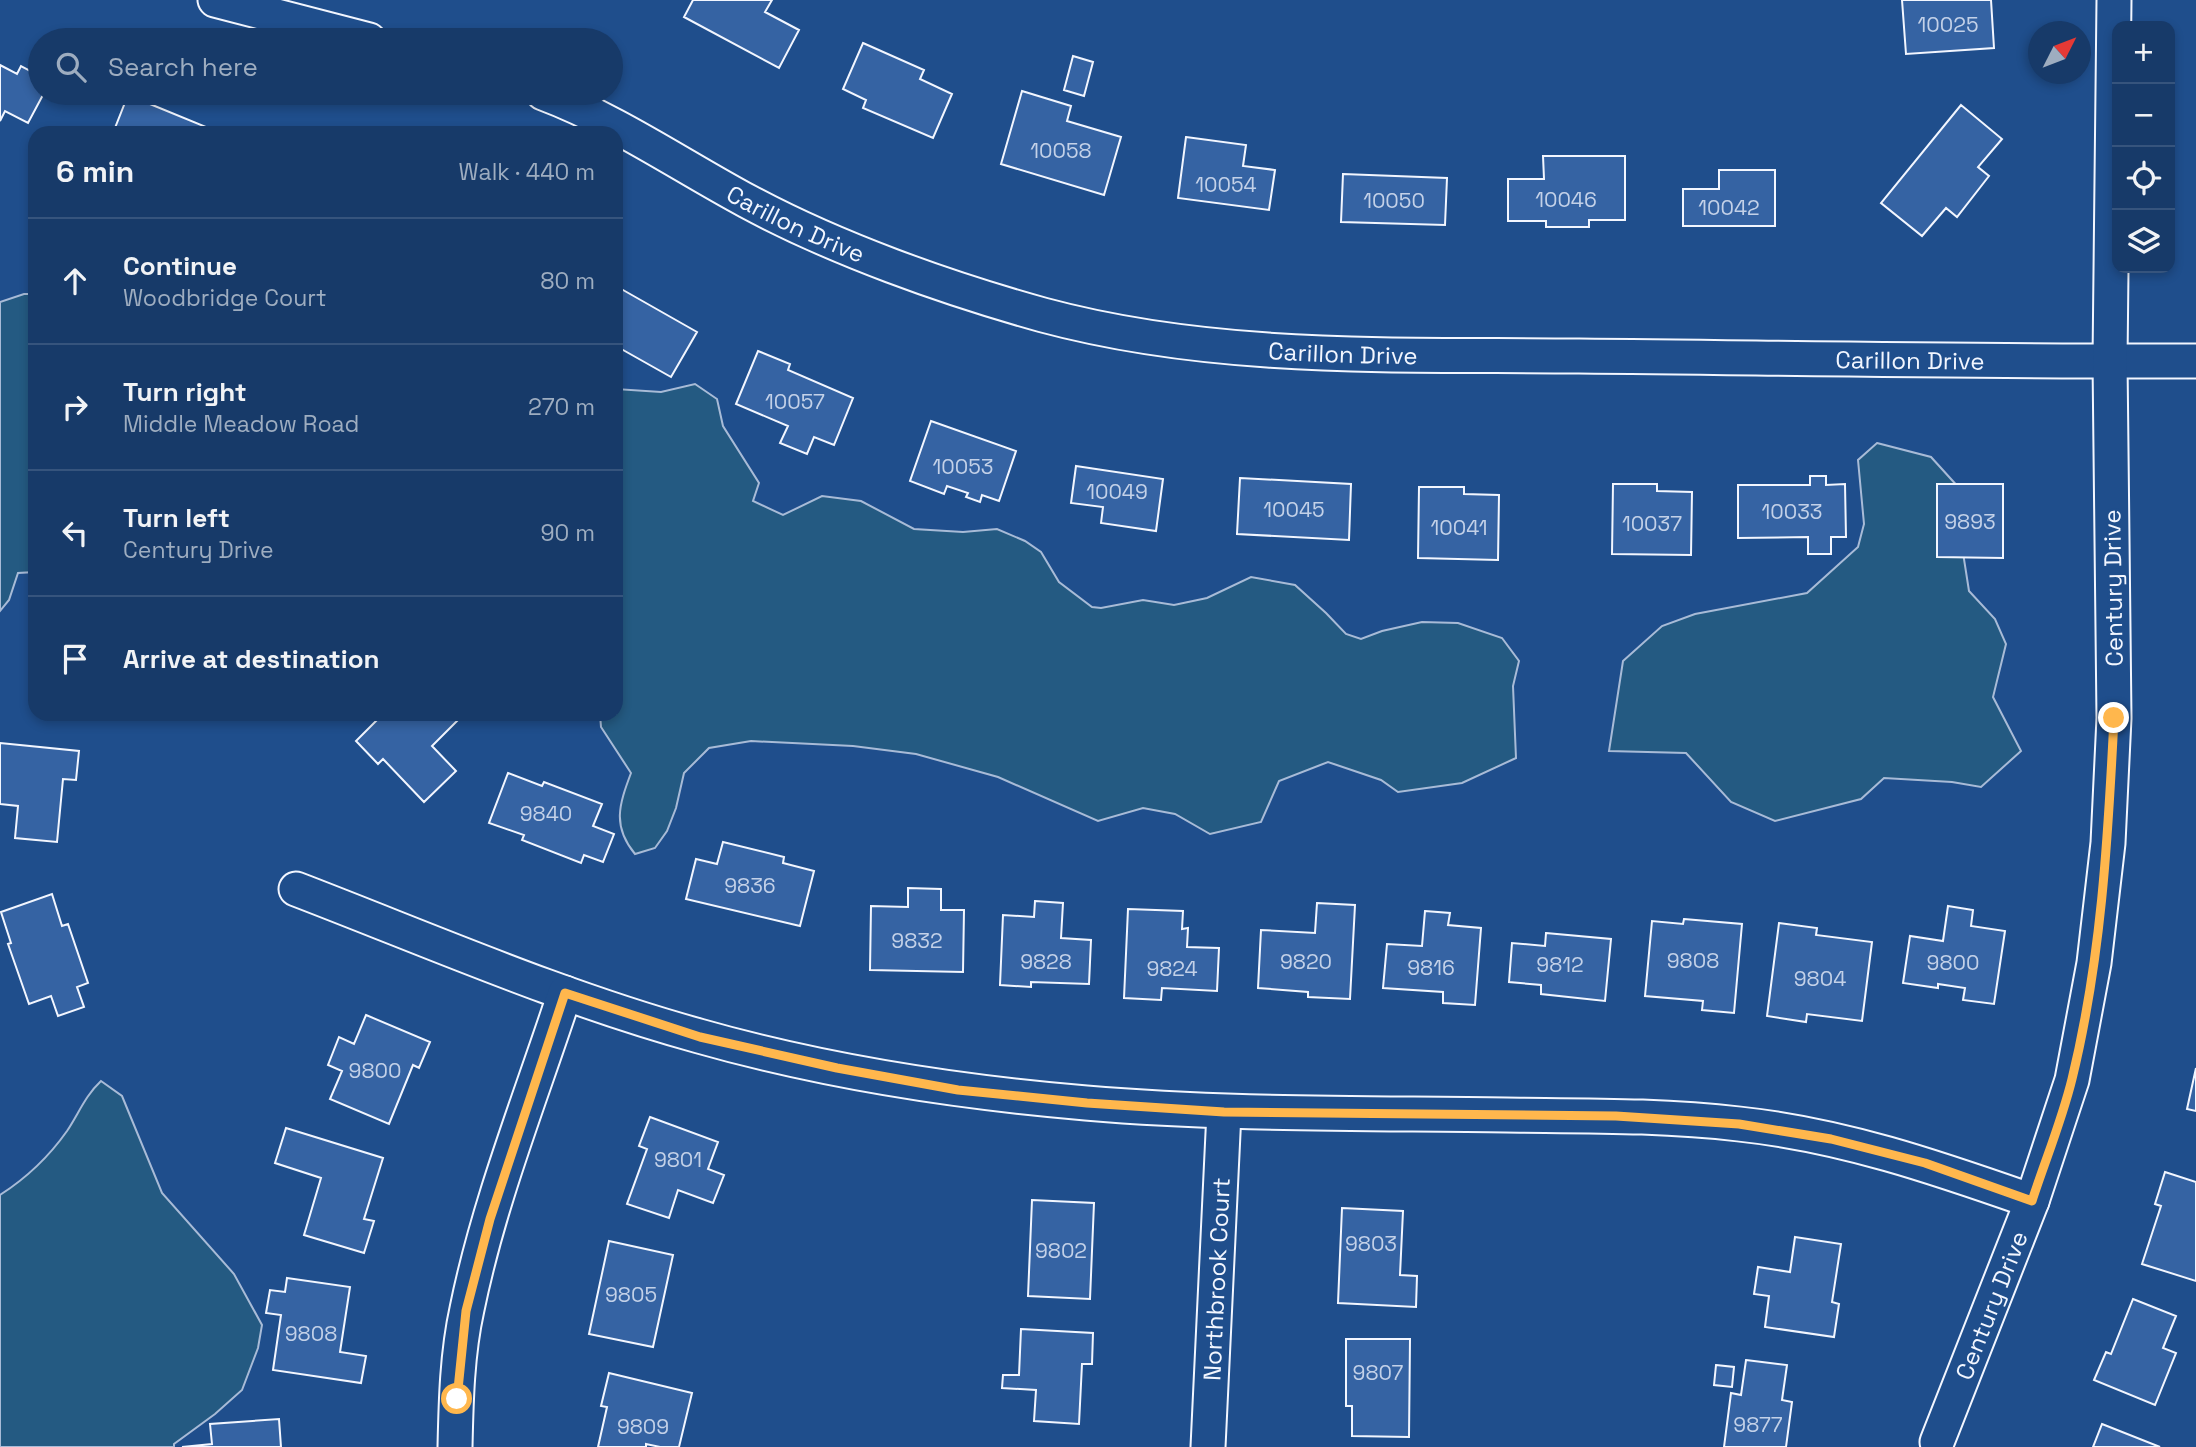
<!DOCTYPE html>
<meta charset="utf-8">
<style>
:root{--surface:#173a69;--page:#20416f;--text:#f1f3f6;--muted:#9eadc0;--line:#36547d}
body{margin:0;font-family:"Space Grotesk",sans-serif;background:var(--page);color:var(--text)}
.controls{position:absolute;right:21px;top:21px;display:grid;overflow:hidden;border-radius:14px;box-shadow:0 4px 10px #0003}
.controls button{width:63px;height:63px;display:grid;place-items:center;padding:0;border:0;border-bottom:2px solid var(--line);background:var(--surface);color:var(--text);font:35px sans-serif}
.compass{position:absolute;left:2028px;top:21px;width:63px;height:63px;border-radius:50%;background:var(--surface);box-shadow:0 4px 10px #0003;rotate:48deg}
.stop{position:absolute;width:21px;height:21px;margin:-16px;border:5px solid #ffb74d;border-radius:50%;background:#fff}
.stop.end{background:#ffb74d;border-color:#fff;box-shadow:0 2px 7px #0008}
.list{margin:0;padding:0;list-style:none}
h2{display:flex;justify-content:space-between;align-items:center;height:91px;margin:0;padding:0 28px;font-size:30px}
h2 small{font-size:23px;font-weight:400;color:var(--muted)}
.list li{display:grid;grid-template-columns:46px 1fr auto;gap:21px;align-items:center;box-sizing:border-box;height:126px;padding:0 28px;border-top:2px solid var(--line)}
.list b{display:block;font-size:26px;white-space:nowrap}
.list p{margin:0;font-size:23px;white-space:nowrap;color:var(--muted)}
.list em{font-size:23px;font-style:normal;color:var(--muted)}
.icon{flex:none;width:38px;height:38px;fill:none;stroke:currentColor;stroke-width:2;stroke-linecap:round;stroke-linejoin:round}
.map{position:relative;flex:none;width:2196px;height:1447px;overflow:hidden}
.search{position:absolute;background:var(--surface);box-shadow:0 4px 10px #0003;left:28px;top:28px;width:595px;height:77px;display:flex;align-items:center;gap:18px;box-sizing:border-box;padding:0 24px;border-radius:38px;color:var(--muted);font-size:26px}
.panel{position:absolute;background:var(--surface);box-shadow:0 4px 10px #0003;left:28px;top:126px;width:595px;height:595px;border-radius:21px}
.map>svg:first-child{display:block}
.green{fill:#245a82;stroke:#a8bbd7;stroke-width:2}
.building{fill:#3563a3;stroke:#f2f6ff;stroke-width:2}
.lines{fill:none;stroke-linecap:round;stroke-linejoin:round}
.street-casing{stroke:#f2f6ff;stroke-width:37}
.street{stroke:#1f4e8c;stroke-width:33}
.route{stroke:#ffb74d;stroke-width:9}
.labels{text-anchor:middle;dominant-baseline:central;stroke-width:5;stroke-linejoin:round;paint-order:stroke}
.number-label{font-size:21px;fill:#c3d1e8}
.street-label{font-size:24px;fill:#f2f6ff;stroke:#1f4e8c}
</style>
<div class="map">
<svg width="2196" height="1447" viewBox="0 0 2196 1447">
<rect width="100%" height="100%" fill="#1f4e8c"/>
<path class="green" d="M24,294H35V572L18,573L9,600L0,611V302Z
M695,384L717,399L723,426L759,483L753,501L783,515L822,496L861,501L914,529L963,532L997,529L1025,541L1041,552L1059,582L1092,607L1101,608L1143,600L1174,605L1207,598L1251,577L1295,585L1326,613L1346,634L1361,639L1382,631L1422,622L1458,623L1502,638L1519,661L1513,686L1516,758L1462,783L1398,792L1381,780L1328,762L1279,781L1261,822L1210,834L1175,814L1143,808L1098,821L998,777L916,754L853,746L751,741L709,748L684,773L676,808L667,831L655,848L635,854C612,826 619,805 631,773L601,727L600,714H616V649L618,645L616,634V389L661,392Z
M1877,443L1931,457L1960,489L1961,540L1969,591L1995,619L2006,644L1993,697L2021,751L1981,787L1952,782L1884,778L1861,799L1775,821L1731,802L1686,753L1609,751L1623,661L1662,626L1695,614L1807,593L1858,547L1864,524L1858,460Z
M101,1081L122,1096L162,1193L234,1274L262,1325L258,1348L242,1390L215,1414L174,1444V1447H0V1195C28,1177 48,1158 67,1131C79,1113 85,1096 101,1081Z"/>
<path class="building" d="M693,0H772L765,12L799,30L779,68L684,17Z
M1902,0H1991L1994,48L1906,54Z
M863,43L924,70L920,79L952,94L933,138L863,108L866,100L843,89Z
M1073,56L1093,62L1084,96L1064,90Z
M0,65L17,74L21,66L40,76V93H44L28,123L5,111L0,121Z
M1022,91L1071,106L1067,121L1121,137L1104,195L1001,164Z
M128,95L211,129L210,133H113Z
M1961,105L2002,139L1978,167L1989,176L1957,217L1946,208L1922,236L1881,203Z
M1186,137L1246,145L1243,166L1275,170L1269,210L1178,198Z
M1543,156H1625V220H1589V227H1546V221H1508V179H1544Z
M1719,170H1775V226H1683V189H1719Z
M1343,174L1447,178L1445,225L1341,222Z
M616,286L697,332L671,377L616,346Z
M758,351L790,364L788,370L853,398L834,445L814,437L807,454L780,443L788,426L736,404Z
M931,421L1016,451L999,501L982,495L980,502L966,497L968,493L947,486L944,494L910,481Z
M1076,466L1163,479L1156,531L1101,523L1103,507L1071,503Z
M1810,476H1826V485L1845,484L1846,537H1831V554H1808V537L1738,538V485H1810Z
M1240,478L1351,484L1349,540L1237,534Z
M1613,484H1657V491L1692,492L1691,555L1612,554Z
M1937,484H2003V558L1937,557Z
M1419,487H1464V494L1499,495L1498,560L1418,558Z
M383,714H450L457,721L432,746L456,771L424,802L383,759L378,764L356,741Z
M0,743L79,751L76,780L63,779L57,842L15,838L18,806L0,804Z
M508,773L542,786L544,782L602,804L593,826L614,834L603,862L584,855L581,863L522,840L524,835L489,823Z
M723,842L784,857L783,863L814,871L800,926L686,899L696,859L717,864Z
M908,888L941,889V910H964L963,972L870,970L871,906L908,907Z
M52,894L62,926L68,924L88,983L77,987L84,1007L58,1016L51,996L29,1004L8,944L11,943L1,912Z
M1035,901L1063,903L1061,938L1091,940L1089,984L1031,982V987L1000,985L1003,915L1034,917Z
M1317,903L1355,905L1350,999L1308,997V992L1258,988L1261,930L1315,933Z
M1948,906L1973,910L1971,926L2005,931L1994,1004L1963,1000L1965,988L1938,984V988L1903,983L1910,936L1943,941Z
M1128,909L1183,911L1182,929L1188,928L1187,947L1219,948L1217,991L1162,988L1161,1000L1124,998Z
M1425,911L1450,913L1448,925L1481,928L1475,1005L1443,1003V992L1383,988L1387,944L1422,946Z
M1684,919L1742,924L1734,1013L1702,1010L1703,1001L1645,996L1652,921L1683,924Z
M1779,923L1817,928L1816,935L1872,942L1862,1021L1807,1014L1806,1022L1767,1016Z
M1546,933L1611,939L1605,1001L1541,994V985L1509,982L1512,943L1545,946Z
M366,1015L430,1042L419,1068L413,1065L389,1124L330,1099L342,1071L328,1065L339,1037L354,1044Z
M2196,1068V1111L2187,1109Z
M650,1117L718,1142L708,1169L724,1175L713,1203L678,1190L669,1218L627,1204L647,1149L639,1146Z
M286,1128L383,1158L364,1219L374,1221L364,1253L304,1235L321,1178L275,1163Z
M2165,1172L2196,1182V1281L2142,1264L2161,1206L2155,1204Z
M1032,1200L1094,1203L1090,1299L1028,1296Z
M1342,1208L1403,1211L1400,1275L1417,1276L1416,1307L1338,1303Z
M1795,1237L1841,1244L1832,1302L1839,1304L1834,1337L1765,1327L1769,1296L1754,1294L1758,1267L1790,1272Z
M609,1241L673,1255L653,1347L589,1334Z
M287,1278L350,1287L340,1352L366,1356L361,1383L273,1370L281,1315L266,1313L270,1290L285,1292Z
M2133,1299L2176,1316L2163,1348L2176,1353L2155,1405L2094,1380L2106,1352L2111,1354Z
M1021,1329L1093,1333L1092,1364H1082L1079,1424L1034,1421L1036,1390L1002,1388L1003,1375H1019Z
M1346,1339H1410L1409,1437L1352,1436V1406H1346Z
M1746,1360L1787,1365L1782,1400L1792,1402L1786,1447H1724L1731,1393L1741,1395Z
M1716,1365L1734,1367L1732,1387L1714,1385Z
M609,1373L692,1393L679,1447H660L646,1444V1447H598L607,1407L601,1406Z
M279,1419L281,1447H182L212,1444L210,1424Z
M2102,1424L2160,1447H2093Z"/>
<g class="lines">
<g class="street-casing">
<g id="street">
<path d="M215,0L369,40"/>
<path id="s1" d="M543,93C615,120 680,165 747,201C836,249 946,288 1043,315C1217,362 1400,354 1579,356C1785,358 1990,362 2196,361"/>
<path d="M296,889C429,940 561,998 699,1036C825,1072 956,1092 1086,1103C1226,1115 1366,1113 1506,1115C1584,1116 1662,1115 1739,1124C1842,1135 1935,1167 2032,1201"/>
<path id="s2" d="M1937,1442L2032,1201L2072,1080L2094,963L2108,843L2114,718L2110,361L2114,0"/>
<path d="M455,1447C456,1402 457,1354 467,1309C489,1201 531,1097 565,993"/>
<path id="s3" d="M1208,1447L1224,1112"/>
</g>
</g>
<use href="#street" class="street"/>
</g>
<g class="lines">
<path class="route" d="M457,1399L466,1311L490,1219L565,993L700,1037L837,1068L958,1090L1087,1103L1224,1112L1616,1116L1739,1124L1831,1139L1925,1163L2032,1201C2045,1161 2062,1120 2072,1079C2101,961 2108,839 2114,718"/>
</g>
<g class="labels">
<g class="number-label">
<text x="1948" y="24">10025</text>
<text x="1061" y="150">10058</text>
<text x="1226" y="184">10054</text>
<text x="1566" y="199">10046</text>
<text x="1394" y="200">10050</text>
<text x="1729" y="207">10042</text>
<text x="795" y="401">10057</text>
<text x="963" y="466">10053</text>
<text x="1117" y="491">10049</text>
<text x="1294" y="509">10045</text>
<text x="1792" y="511">10033</text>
<text x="1970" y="521">9893</text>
<text x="1652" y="523">10037</text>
<text x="1459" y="527">10041</text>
<text x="546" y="813">9840</text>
<text x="750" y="885">9836</text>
<text x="917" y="940">9832</text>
<text x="1693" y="960">9808</text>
<text x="1046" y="961">9828</text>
<text x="1306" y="961">9820</text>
<text x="1953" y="962">9800</text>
<text x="1560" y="964">9812</text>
<text x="1431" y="967">9816</text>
<text x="1172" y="968">9824</text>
<text x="1820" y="978">9804</text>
<text x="375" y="1070">9800</text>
<text x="678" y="1159">9801</text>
<text x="1371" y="1243">9803</text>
<text x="1061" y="1250">9802</text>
<text x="631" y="1294">9805</text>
<text x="311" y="1333">9808</text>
<text x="1378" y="1372">9807</text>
<text x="1758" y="1424">9877</text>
<text x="643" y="1426">9809</text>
</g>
<g class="street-label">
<text stroke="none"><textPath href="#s1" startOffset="285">Carillon Drive</textPath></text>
<text stroke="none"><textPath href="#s1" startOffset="852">Carillon Drive</textPath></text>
<text stroke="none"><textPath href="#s1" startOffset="1419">Carillon Drive</textPath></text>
<text transform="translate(2113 588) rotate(-91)">Century Drive</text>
<text stroke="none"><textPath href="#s3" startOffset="168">Northbrook Court</textPath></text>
<text stroke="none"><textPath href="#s2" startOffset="147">Century Drive</textPath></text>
</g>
</g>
</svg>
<div class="controls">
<button>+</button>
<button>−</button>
<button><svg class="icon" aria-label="locate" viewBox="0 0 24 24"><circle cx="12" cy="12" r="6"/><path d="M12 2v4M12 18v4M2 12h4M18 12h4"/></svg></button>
<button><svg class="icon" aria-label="layers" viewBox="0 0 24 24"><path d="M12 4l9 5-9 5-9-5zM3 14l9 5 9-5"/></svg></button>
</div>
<svg class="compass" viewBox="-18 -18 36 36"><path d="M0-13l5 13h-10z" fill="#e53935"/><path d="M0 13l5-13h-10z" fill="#9eadc0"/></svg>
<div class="stop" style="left:457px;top:1399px"></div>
<div class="stop end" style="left:2114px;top:718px"></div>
<div class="search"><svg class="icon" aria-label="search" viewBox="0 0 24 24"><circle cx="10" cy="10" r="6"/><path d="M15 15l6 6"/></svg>Search here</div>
<section class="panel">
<h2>6 min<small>Walk · 440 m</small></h2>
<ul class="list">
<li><svg class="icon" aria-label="ahead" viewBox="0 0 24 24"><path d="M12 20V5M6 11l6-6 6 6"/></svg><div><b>Continue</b><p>Woodbridge Court</p></div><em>80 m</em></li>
<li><svg class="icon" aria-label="right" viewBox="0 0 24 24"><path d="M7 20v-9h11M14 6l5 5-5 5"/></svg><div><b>Turn right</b><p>Middle Meadow Road</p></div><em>270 m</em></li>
<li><svg class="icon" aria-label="left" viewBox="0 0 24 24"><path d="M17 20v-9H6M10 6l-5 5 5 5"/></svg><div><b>Turn left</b><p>Century Drive</p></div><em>90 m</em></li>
<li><svg class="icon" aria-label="arrive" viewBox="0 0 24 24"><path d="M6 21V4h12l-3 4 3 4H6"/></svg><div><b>Arrive at destination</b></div></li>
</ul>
</section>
</div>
